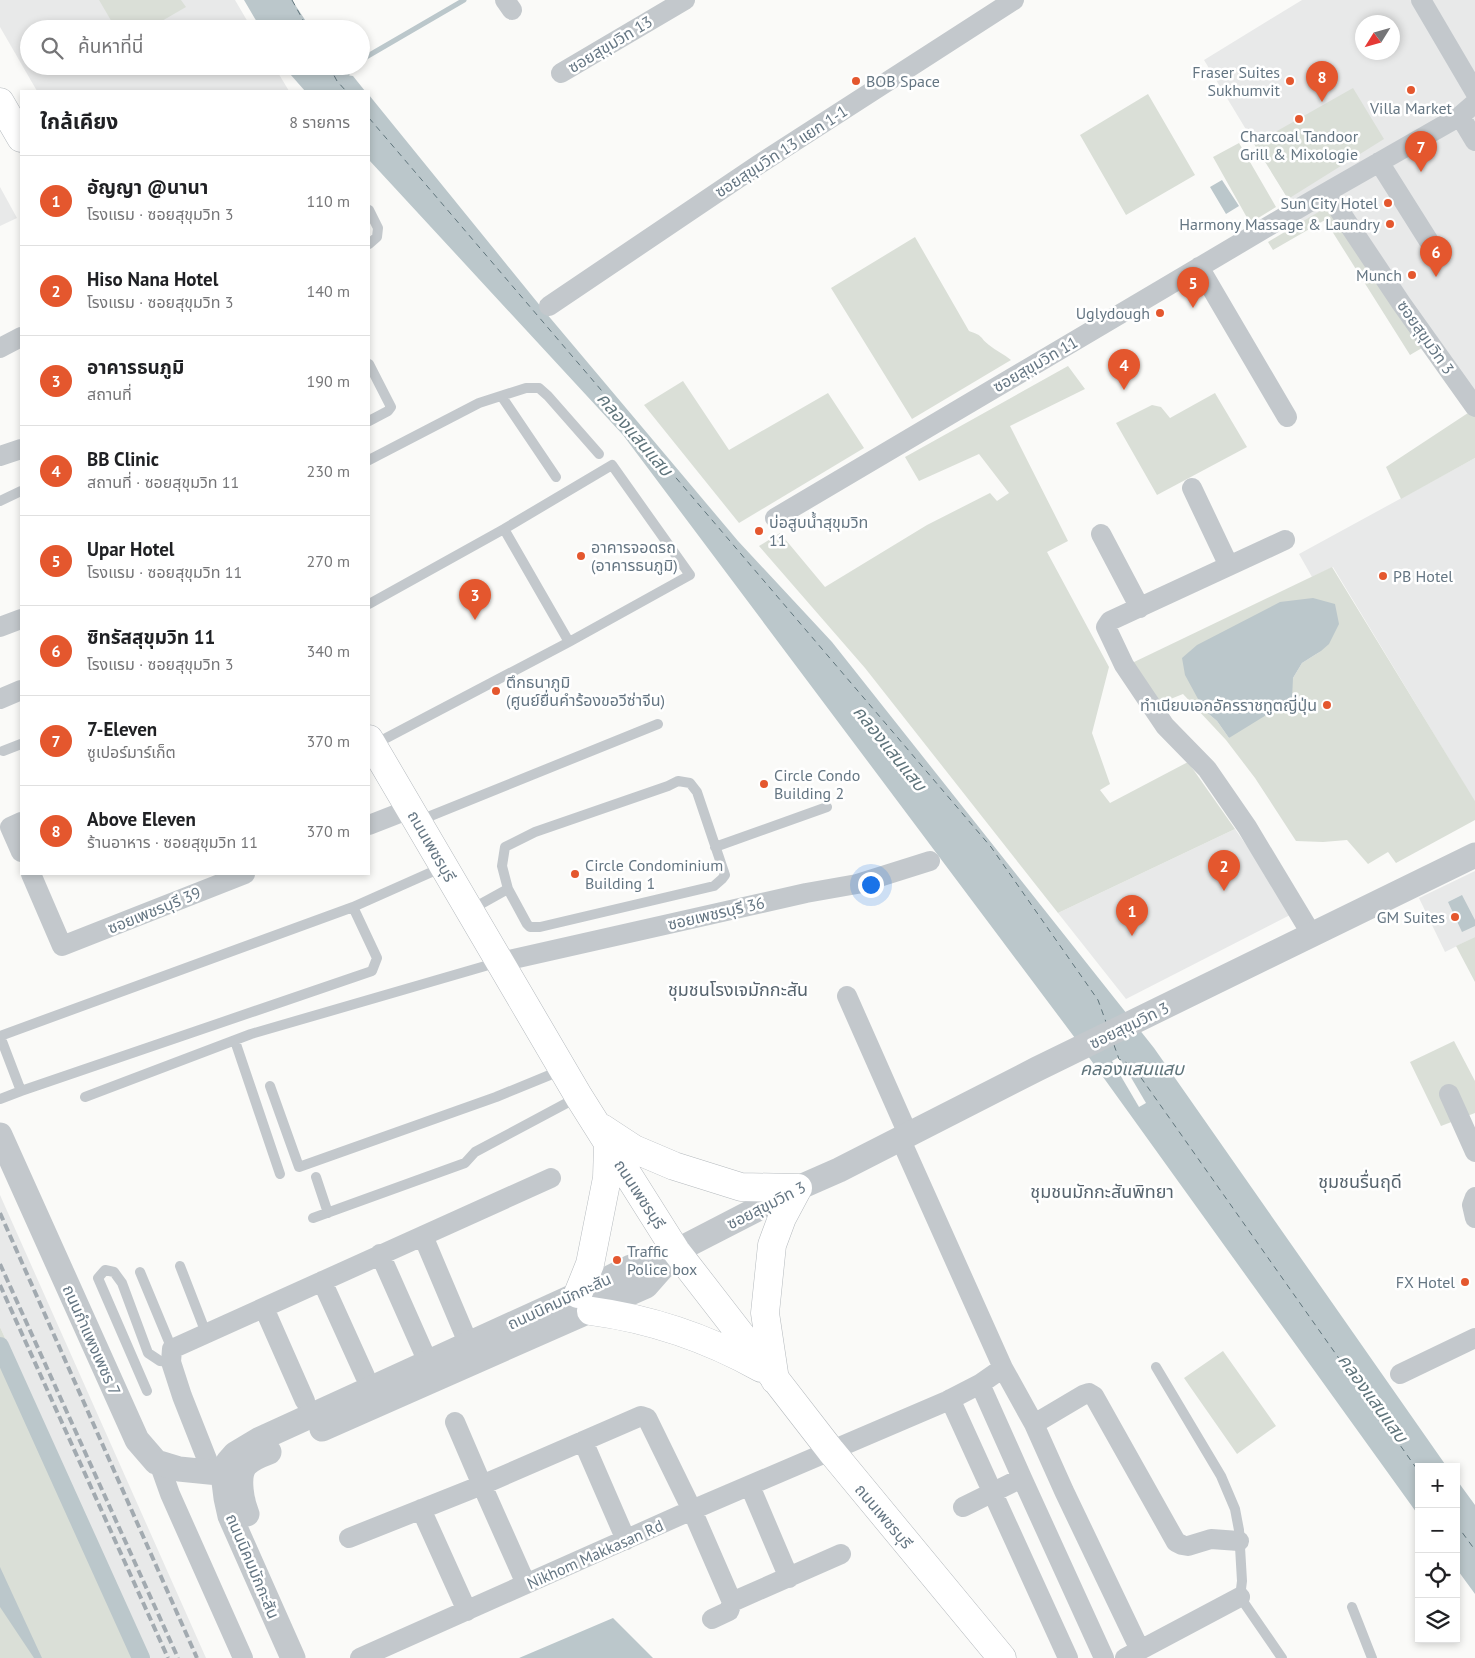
<!DOCTYPE html>
<html lang="th">
<meta charset="utf-8">
<style>
:root{--surface:#fff;--page:#f6f6f6;--text:#202124;--muted:#757577;--line:#e0e0e0;--accent:#e4572e}
body{margin:0;font-family:"PT Sans","Noto Sans Thai",sans-serif;background:var(--page);color:var(--text)}
.controls{position:absolute;right:15px;bottom:15px;display:grid;overflow:hidden;border-radius:0px;box-shadow:0 2px 8px #0003}
.controls button{width:45px;height:45px;display:grid;place-items:center;padding:0;border:0;border-bottom:1px solid var(--line);background:var(--surface);color:var(--text);font:25px sans-serif}
.compass{position:absolute;left:1355px;top:15px;width:45px;height:45px;border-radius:50%;background:var(--surface);box-shadow:0 2px 8px #0003;rotate:233deg}
.you{position:absolute;left:870px;top:884px;width:18px;height:18px;margin:-12px;border:4px solid #fff;border-radius:50%;background:#1a73e8;box-shadow:0 0 0 8px #1a73e833}
.badge{display:grid;place-items:center;width:32px;height:32px;border-radius:50%;background:var(--accent);color:#fff;font-size:16px;font-weight:700}
.pin{position:absolute;translate:-50% -41px;filter:drop-shadow(0 1px 2px #0008)}
.pin::after{content:'';position:absolute;top:26px;width:18px;height:15px;background:inherit;clip-path:polygon(0 0,100% 0,50% 100%)}
.list{margin:0;padding:0;list-style:none}
h2{display:flex;justify-content:space-between;align-items:center;height:65px;margin:0;padding:0 20px;font-size:21px}
h2 small{font-size:16px;font-weight:400;color:var(--muted)}
.list li{display:grid;grid-template-columns:32px 1fr auto;gap:15px;align-items:center;box-sizing:border-box;height:90px;padding:0 20px;border-top:1px solid var(--line)}
.list b{display:block;font-size:19px;white-space:nowrap}
.list p{margin:0;font-size:16px;white-space:nowrap;color:var(--muted)}
.list em{font-size:16px;font-style:normal;color:var(--muted)}
.icon{flex:none;width:28px;height:28px;fill:none;stroke:currentColor;stroke-width:2;stroke-linecap:round;stroke-linejoin:round}
.map{position:relative;flex:none;width:1475px;height:1658px;overflow:hidden}
.search{position:absolute;background:var(--surface);box-shadow:0 2px 8px #0003;left:20px;top:20px;width:350px;height:55px;display:flex;align-items:center;gap:12px;box-sizing:border-box;padding:0 18px;border-radius:28px;color:var(--muted);font-size:19px}
.panel{position:absolute;background:var(--surface);box-shadow:0 2px 8px #0003;left:20px;top:90px;width:350px;height:785px;border-radius:0px}
.map>svg:first-child{display:block}
.built{fill:#e8e9e9;fill-rule:evenodd}
.green{fill:#dadfd7;fill-rule:evenodd}
.water{fill:#bbc7cb}
.pier{fill:#fafaf8}
.lines{fill:none;stroke-linecap:round;stroke-linejoin:round}
.stream{stroke:#bbc7cb;stroke-width:5}
.canal{stroke:#bbc7cb;stroke-width:18}
.ferry{stroke:#60757c;stroke-width:1;stroke-dasharray:6 5;stroke-linecap:butt}
.primary-casing{stroke:#b5babe;stroke-width:29}
.service{stroke:#c3c8cc;stroke-width:10}
.minor{stroke:#c3c8cc;stroke-width:20}
.tertiary{stroke:#c3c8cc;stroke-width:25}
.primary{stroke:#fff;stroke-width:28}
.rail{stroke:#a2aab0;stroke-width:4;stroke-dasharray:8 4;stroke-linecap:butt}
.poi-dot{fill:#e4572e;stroke:#fff;stroke-width:2}
.labels{text-anchor:middle;dominant-baseline:central;stroke-width:5;stroke-linejoin:round;paint-order:stroke}
.street-label{font-size:16px;fill:#657683;stroke:#fff}
.poi-label{font-size:16px;fill:#657683;stroke:#fff;text-anchor:end}
.water-label{font-size:18px;font-style:italic;fill:#60757c;stroke:#fff}
.neighbourhood-label{font-size:18px;fill:#57646e;stroke:#fff}
</style>
<div class="map">
<svg width="1475" height="1658" viewBox="0 0 1475 1658">
<rect width="100%" height="100%" fill="#fafaf8"/>
<path class="built" d="M0,0H235L252,29H29V66H274L289,91H37L0,27Z
M1302,0H1475V417L1427,345L1330,211L1319,212L1302,222L1204,60ZM1362,22H1392V52H1362Z
M0,187L17,218L0,226Z
M1475,458V802L1333,567L1312,577L1299,554Z
M1235,829L1294,913L1126,999L1058,913Z
M1475,871V937L1445,952L1419,898Z
M0,1195L206,1658H150L0,1327Z"/>
<path class="green" d="M99,0H181L186,7L148,29H116Z
M1353,88L1384,139L1288,199L1254,144Z
M1148,94L1195,175L1126,215L1080,135Z
M1239,143L1276,207L1250,223L1213,157Z
M1320,211H1330L1427,345L1410,355L1325,220L1273,250L1268,242Z
M915,237L969,331C984,336 979,337 989,345C996,351 1004,354 1011,360L912,419L831,288Z
M1068,366L1085,389L1010,426L1068,541L1047,552L1109,667L1092,733L1110,784L1100,790L1110,803L1188,762L1235,829L1058,913L865,668L759,546L780,533L825,587L927,525L990,493L997,501L1009,493L979,454L919,481L905,457Z
M683,381L729,450L828,393L864,448L739,523L644,405Z
M1215,393L1247,447L1157,495L1116,423L1152,405L1161,407L1170,418Z
M1471,411L1475,417V458L1401,499L1386,467Z
M1332,567L1475,801V820L1396,863L1388,852L1368,864L1347,840L1323,842L1296,841L1255,778L1226,740L1183,694L1158,704L1132,663ZM1321,651L1302,663L1293,678L1229,738L1217,721L1204,710Z
M1475,937V982L1456,946Z
M1454,1041L1475,1081V1113L1441,1126L1410,1062Z
M0,1327L150,1658H0Z
M1223,1351L1276,1426L1237,1454L1184,1378Z"/>
<path class="water" d="M244,0H292L311,29H261Z
M283,66H335L340,74L353,76L365,91H305Z
M369,95L546,313L738,541L832,642L1154,1048L1447,1467H1419V1516L1075,1038L623,435L369,160Z
M1222,180L1239,206L1226,214L1210,187Z
M1313,598L1335,604L1339,624L1329,644L1321,651L1302,663L1293,678L1292,699L1229,738L1217,721L1204,710L1185,675L1182,658L1197,645L1280,602Z
M1462,895L1475,920V926L1462,932L1448,902Z
M1456,1479L1475,1505V1594L1456,1568Z
M0,1567L42,1658H34L0,1607Z
M613,1618L653,1658H519Z"/>
<path class="pier" d="M1119,1057L1146,1103L1139,1107L1112,1061Z"/>
<g class="lines">
<path class="stream" d="M361,60L464,0
M345,82L348,70L351,66"/>
<path class="canal" d="M0,1346L141,1658"/>
<path class="ferry" d="M292,0L308,29
M329,66L337,81L346,91
M369,118L991,847L1098,1000L1106,1022
M1114,1045L1119,1059L1127,1063L1137,1072L1419,1472
M1456,1524L1475,1550"/>
<g class="primary-casing">
<path id="primary" d="M0,102L21,138
M369,739L579,1097L676,1251L831,1451L1002,1658
M602,1128L634,1149L674,1166L741,1187L798,1188L782,1218L772,1245L765,1313L775,1380
M578,1294L590,1264L607,1178L608,1145
M591,1311C651,1319 709,1339 761,1368"/>
</g>
<path class="service" d="M369,210L378,228L377,237L369,244
M369,364L391,407L388,411L369,421
M502,397L556,477
M369,460L479,403L526,388H539L548,396L599,454
M0,501L21,491
M504,529L569,642
M369,604L504,529L612,465L690,575L569,642L373,745
M3,751L21,744
M678,781L690,783L697,792L725,875L722,879L714,886L540,927H530L527,924L508,889L502,866L505,847L535,832L668,786Z
M418,821L658,724
M715,847L827,807
M470,910L508,889
M235,1041L280,1174
M270,1086L299,1167L496,1097L562,1070
M21,1091L372,971L377,958L353,907L443,867
M85,1097L251,1034L499,962
M0,1099L21,1091L0,1036L353,907
M316,1177L328,1213
M313,1218L465,1163L475,1152L578,1097
M180,1266L206,1333
M140,1272L172,1349
M1156,1367L1221,1476L1235,1509L1239,1530L1242,1581L1240,1597L1282,1658
M147,1391L98,1278L105,1270L114,1272L122,1283L148,1353L160,1361L171,1362
M1352,1607L1372,1658"/>
<path class="minor" d="M505,0L512,10
M1421,0L1475,92
M561,73L685,0
M1460,116L1475,141
M1379,162L1430,243
M1327,192L1401,303L1475,407
M1199,267L1287,417
M549,306L758,165L1014,0
M0,348L21,337
M0,456L21,449
M1192,488L1229,566
M775,518L1313,200L1460,116L1475,103
M1101,534L1140,608
M1285,540L1110,621L1106,627L1124,665L1165,726L1207,769L1247,827L1312,935
M0,627L21,619
M0,699L21,690
M21,822L10,827L21,852
M369,825L410,809
M31,874L62,946L245,874
M500,962L806,893L857,884L930,861
M847,996L908,1134
M1449,1094L1475,1152
M900,1138L1003,1368
M1475,1197L1472,1205L1475,1218
M423,1236L464,1333
M380,1254L423,1351
M322,1281L365,1376
M264,1308L305,1401
M1400,1374L1475,1338
M980,1384L1022,1478L1104,1658
M950,1399L1068,1658
M455,1422L482,1485L641,1416L647,1418L692,1510L732,1602L841,1554
M1034,1424L1083,1395L1089,1393L1094,1396L1176,1542L1182,1545L1188,1546L1211,1539L1239,1541
M583,1441L626,1540
M159,1463L170,1494L243,1658
M212,1472L182,1396L171,1362L172,1349L551,1178
M750,1486L789,1578
M963,1507L1022,1478
M421,1509L467,1611
M349,1538L482,1485L526,1584
M712,1619L729,1611L732,1602
M360,1658L692,1510L947,1401L980,1384L1003,1368L1034,1424L1064,1491L1140,1650
M1125,1658L1240,1597"/>
<path class="tertiary" d="M0,1135L137,1440L156,1462L179,1469L239,1475
M322,1429L646,1286L675,1253
M247,1514C242,1502 237,1477 245,1466C250,1459 261,1455 269,1452
M293,1658L230,1516L226,1498L223,1474L228,1462L235,1454L260,1439L578,1294L631,1267L676,1251L798,1188L839,1170L1037,1069L1475,855"/>
<use href="#primary" class="primary"/>
<path class="rail" d="M0,1213L197,1658
M0,1264L178,1658
M0,1285L168,1658"/>
</g>
<g class="poi-dot">
<circle cx="856" cy="81" r="5"/>
<circle cx="1290" cy="81" r="5"/>
<circle cx="1411" cy="90" r="5"/>
<circle cx="1299" cy="119" r="5"/>
<circle cx="1388" cy="203" r="5"/>
<circle cx="1390" cy="224" r="5"/>
<circle cx="1412" cy="275" r="5"/>
<circle cx="1160" cy="313" r="5"/>
<circle cx="759" cy="531" r="5"/>
<circle cx="581" cy="556" r="5"/>
<circle cx="1383" cy="576" r="5"/>
<circle cx="496" cy="691" r="5"/>
<circle cx="1327" cy="705" r="5"/>
<circle cx="764" cy="784" r="5"/>
<circle cx="575" cy="874" r="5"/>
<circle cx="1455" cy="917" r="5"/>
<circle cx="617" cy="1260" r="5"/>
<circle cx="1465" cy="1282" r="5"/>
</g>
<g class="labels">
<g class="street-label">
<text transform="translate(610 44) rotate(-31)">ซอยสุขุมวิท 13</text>
<text transform="translate(781 151) rotate(-33)">ซอยสุขุมวิท 13 แยก 1-1</text>
<text transform="translate(1426 337) rotate(55)">ซอยสุขุมวิท 3</text>
<text transform="translate(1035 364) rotate(-30)">ซอยสุขุมวิท 11</text>
<text transform="translate(432 846) rotate(60)">ถนนเพชรบุรี</text>
<text transform="translate(154 910) rotate(-22)">ซอยเพชรบุรี 39</text>
<text transform="translate(716 913) rotate(-13)">ซอยเพชรบุรี 36</text>
<text transform="translate(1129 1025) rotate(-26)">ซอยสุขุมวิท 3</text>
<text transform="translate(640 1194) rotate(57)">ถนนเพชรบุรี</text>
<text transform="translate(766 1205) rotate(-27)">ซอยสุขุมวิท 3</text>
<text transform="translate(559 1301) rotate(-25)">ถนนนิคมมักกะสัน</text>
<text transform="translate(92 1340) rotate(66)">ถนนกำแพงเพชร 7</text>
<text transform="translate(884 1516) rotate(50)">ถนนเพชรบุรี</text>
<text transform="translate(595 1554) rotate(-24)">Nikhom Makkasan Rd</text>
<text transform="translate(253 1566) rotate(67)">ถนนนิคมมักกะสัน</text>
</g>
<g class="poi-label">
<text x="1280" y="72">Fraser Suites<tspan x="1280" dy="18">Sukhumvit</tspan></text>
<text x="866" y="81" text-anchor="start">BOB Space</text>
<text x="1411" y="108" text-anchor="middle">Villa Market</text>
<text x="1299" y="136" text-anchor="middle">Charcoal Tandoor<tspan x="1299" dy="18">Grill &amp; Mixologie</tspan></text>
<text x="1378" y="203">Sun City Hotel</text>
<text x="1380" y="224">Harmony Massage &amp; Laundry</text>
<text x="1402" y="275">Munch</text>
<text x="1150" y="313">Uglydough</text>
<text x="769" y="522" text-anchor="start">บ่อสูบน้ำสุขุมวิท<tspan x="769" dy="18">11</tspan></text>
<text x="591" y="547" text-anchor="start">อาคารจอดรถ<tspan x="591" dy="18">(อาคารธนภูมิ)</tspan></text>
<text x="1393" y="576" text-anchor="start">PB Hotel</text>
<text x="506" y="682" text-anchor="start">ตึกธนาภูมิ<tspan x="506" dy="18">(ศูนย์ยื่นคำร้องขอวีซ่าจีน)</tspan></text>
<text x="1317" y="705">ทำเนียบเอกอัครราชทูตญี่ปุ่น</text>
<text x="774" y="775" text-anchor="start">Circle Condo<tspan x="774" dy="18">Building 2</tspan></text>
<text x="585" y="865" text-anchor="start">Circle Condominium<tspan x="585" dy="18">Building 1</tspan></text>
<text x="1445" y="917">GM Suites</text>
<text x="627" y="1251" text-anchor="start">Traffic<tspan x="627" dy="18">Police box</tspan></text>
<text x="1455" y="1282">FX Hotel</text>
</g>
<g class="water-label">
<text transform="translate(635 434) rotate(49)">คลองแสนแสบ</text>
<text transform="translate(890 748) rotate(51)">คลองแสนแสบ</text>
<text x="1132" y="1068">คลองแสนแสบ</text>
<text transform="translate(1373 1398) rotate(54)">คลองแสนแสบ</text>
</g>
<g class="neighbourhood-label">
<text x="738" y="989">ชุมชนโรงเจมักกะสัน</text>
<text x="1360" y="1181">ชุมชนรื่นฤดี</text>
<text x="1102" y="1191">ชุมชนมักกะสันพิทยา</text>
</g>
</g>
</svg>
<div class="controls">
<button>+</button>
<button>−</button>
<button><svg class="icon" aria-label="locate" viewBox="0 0 24 24"><circle cx="12" cy="12" r="6"/><path d="M12 2v4M12 18v4M2 12h4M18 12h4"/></svg></button>
<button><svg class="icon" aria-label="layers" viewBox="0 0 24 24"><path d="M12 4l9 5-9 5-9-5zM3 14l9 5 9-5"/></svg></button>
</div>
<svg class="compass" viewBox="-18 -18 36 36"><path d="M0-13l5 13h-10z" fill="#e53935"/><path d="M0 13l5-13h-10z" fill="#757577"/></svg>
<div class="you"></div>
<div class="pin badge" style="left:1132px;top:936px">1</div>
<div class="pin badge" style="left:1224px;top:891px">2</div>
<div class="pin badge" style="left:475px;top:620px">3</div>
<div class="pin badge" style="left:1124px;top:390px">4</div>
<div class="pin badge" style="left:1193px;top:308px">5</div>
<div class="pin badge" style="left:1436px;top:277px">6</div>
<div class="pin badge" style="left:1421px;top:172px">7</div>
<div class="pin badge" style="left:1322px;top:102px">8</div>
<div class="search"><svg class="icon" aria-label="search" viewBox="0 0 24 24"><circle cx="10" cy="10" r="6"/><path d="M15 15l6 6"/></svg>ค้นหาที่นี่</div>
<section class="panel">
<h2>ใกล้เคียง<small>8 รายการ</small></h2>
<ul class="list">
<li><span class="badge">1</span><div><b>อัญญา @นานา</b><p>โรงแรม · ซอยสุขุมวิท 3</p></div><em>110 m</em></li>
<li><span class="badge">2</span><div><b>Hiso Nana Hotel</b><p>โรงแรม · ซอยสุขุมวิท 3</p></div><em>140 m</em></li>
<li><span class="badge">3</span><div><b>อาคารธนภูมิ</b><p>สถานที่</p></div><em>190 m</em></li>
<li><span class="badge">4</span><div><b>BB Clinic</b><p>สถานที่ · ซอยสุขุมวิท 11</p></div><em>230 m</em></li>
<li><span class="badge">5</span><div><b>Upar Hotel</b><p>โรงแรม · ซอยสุขุมวิท 11</p></div><em>270 m</em></li>
<li><span class="badge">6</span><div><b>ซิทรัสสุขุมวิท 11</b><p>โรงแรม · ซอยสุขุมวิท 3</p></div><em>340 m</em></li>
<li><span class="badge">7</span><div><b>7-Eleven</b><p>ซูเปอร์มาร์เก็ต</p></div><em>370 m</em></li>
<li><span class="badge">8</span><div><b>Above Eleven</b><p>ร้านอาหาร · ซอยสุขุมวิท 11</p></div><em>370 m</em></li>
</ul>
</section>
</div>
